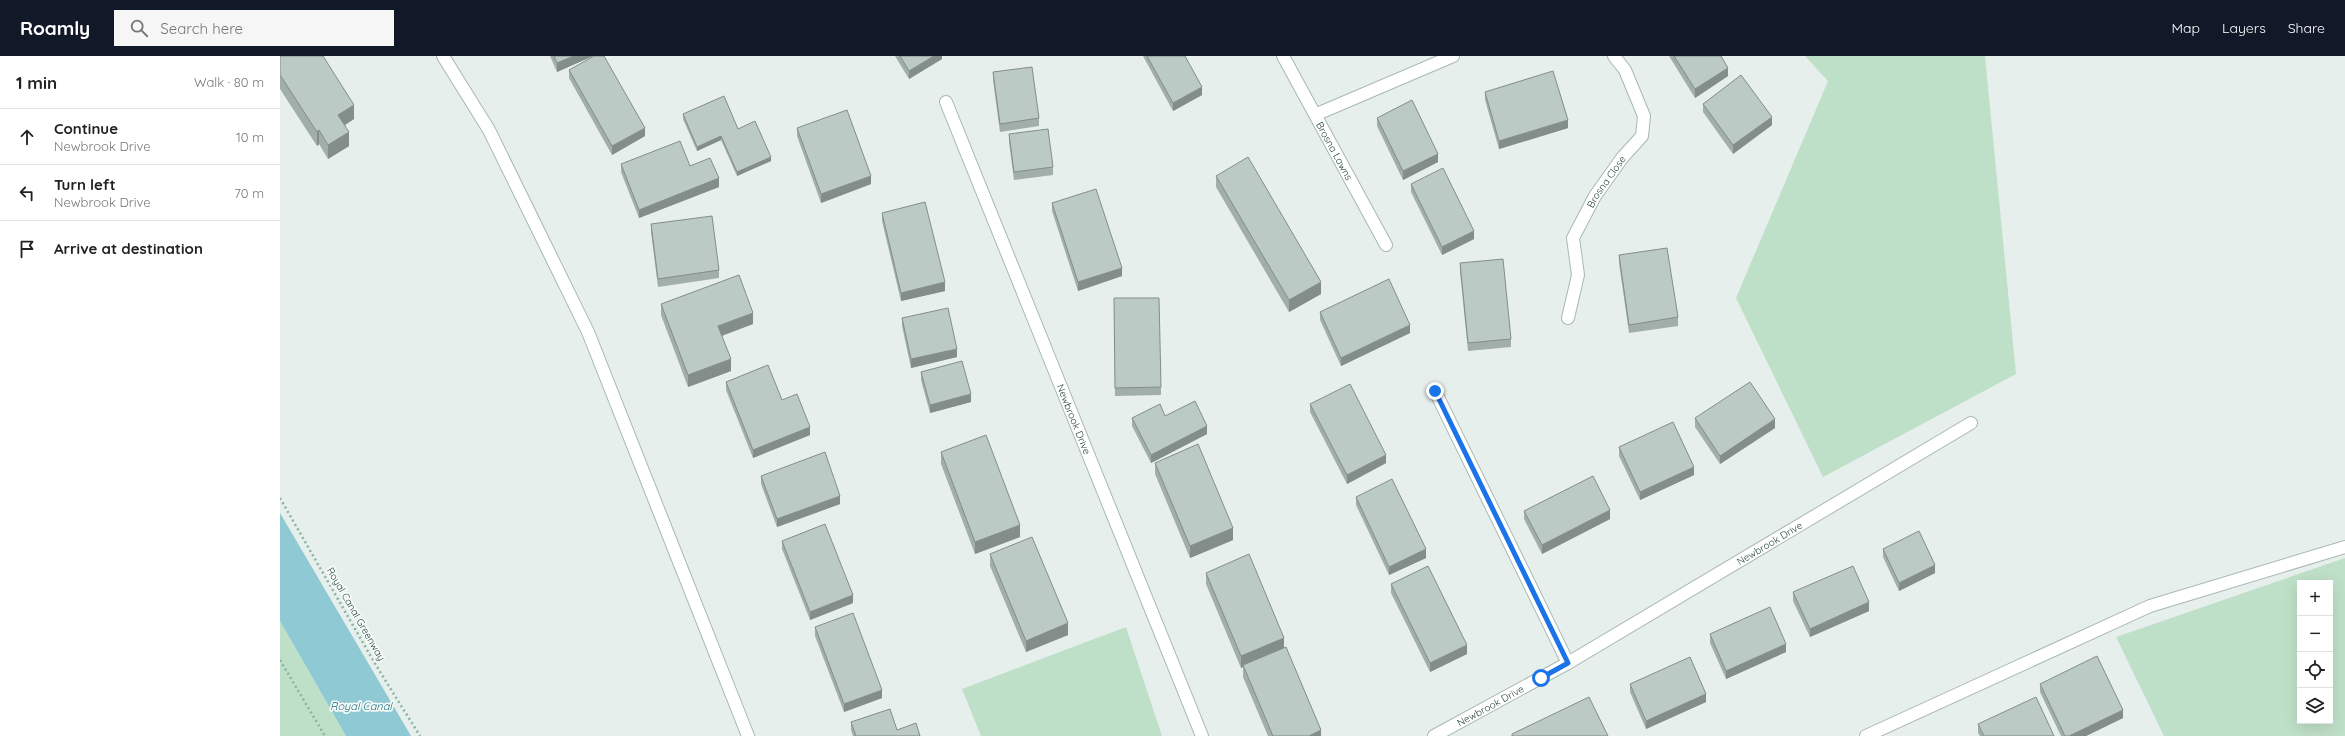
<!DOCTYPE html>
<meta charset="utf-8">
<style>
:root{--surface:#fff;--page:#f6f6f6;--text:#222;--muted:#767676;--line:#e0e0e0;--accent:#111827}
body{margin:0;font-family:Quicksand,sans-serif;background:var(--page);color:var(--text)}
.controls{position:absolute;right:12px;bottom:12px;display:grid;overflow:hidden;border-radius:0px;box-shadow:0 4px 16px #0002}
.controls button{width:36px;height:36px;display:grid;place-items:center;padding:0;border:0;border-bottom:1px solid var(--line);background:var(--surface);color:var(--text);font:20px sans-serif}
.stop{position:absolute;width:12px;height:12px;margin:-9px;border:3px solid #1a73e8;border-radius:50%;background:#fff}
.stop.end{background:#1a73e8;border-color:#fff;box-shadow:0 1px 4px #0008}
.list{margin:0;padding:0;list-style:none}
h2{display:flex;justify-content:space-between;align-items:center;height:52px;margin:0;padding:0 16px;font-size:17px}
h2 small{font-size:13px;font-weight:400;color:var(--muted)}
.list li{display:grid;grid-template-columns:26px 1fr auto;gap:12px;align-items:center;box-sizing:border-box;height:56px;padding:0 16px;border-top:1px solid var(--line)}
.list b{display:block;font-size:15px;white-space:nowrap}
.list p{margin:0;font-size:13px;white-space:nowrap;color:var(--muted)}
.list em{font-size:13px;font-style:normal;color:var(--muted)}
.icon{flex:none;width:22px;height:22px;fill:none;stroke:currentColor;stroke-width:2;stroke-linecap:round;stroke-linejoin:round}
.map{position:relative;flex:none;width:2065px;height:680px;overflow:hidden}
header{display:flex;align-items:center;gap:24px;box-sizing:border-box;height:56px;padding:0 20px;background:var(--accent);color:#fff}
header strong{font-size:19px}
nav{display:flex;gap:22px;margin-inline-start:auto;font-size:14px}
.search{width:280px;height:36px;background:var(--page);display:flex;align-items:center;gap:10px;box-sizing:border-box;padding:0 14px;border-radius:0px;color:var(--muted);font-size:15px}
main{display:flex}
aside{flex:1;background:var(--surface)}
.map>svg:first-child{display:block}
.green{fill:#bfe0c8;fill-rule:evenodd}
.water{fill:#8ec9d4}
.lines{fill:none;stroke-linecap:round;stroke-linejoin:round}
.minor-casing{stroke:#a8b8b2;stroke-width:14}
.path{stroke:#86b3a5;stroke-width:2.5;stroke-dasharray:2 3;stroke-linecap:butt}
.minor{stroke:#fff;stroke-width:12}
.wall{fill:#a1aea9}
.shaded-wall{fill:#838d89}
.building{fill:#bbcac4;stroke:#838d89}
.route{stroke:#1a73e8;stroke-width:5}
.labels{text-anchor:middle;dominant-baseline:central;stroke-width:3.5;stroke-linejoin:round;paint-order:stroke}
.street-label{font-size:10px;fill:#24423a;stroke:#f7fbf9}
.water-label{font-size:11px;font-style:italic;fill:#1c6f80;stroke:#f7fbf9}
</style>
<header>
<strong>Roamly</strong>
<div class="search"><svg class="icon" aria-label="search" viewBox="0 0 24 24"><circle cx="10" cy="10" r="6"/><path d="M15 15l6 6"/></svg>Search here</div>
<nav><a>Map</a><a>Layers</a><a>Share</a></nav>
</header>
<main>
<aside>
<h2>1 min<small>Walk · 80 m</small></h2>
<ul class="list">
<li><svg class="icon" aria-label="ahead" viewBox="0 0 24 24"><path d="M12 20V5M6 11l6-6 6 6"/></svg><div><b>Continue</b><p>Newbrook Drive</p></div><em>10 m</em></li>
<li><svg class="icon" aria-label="left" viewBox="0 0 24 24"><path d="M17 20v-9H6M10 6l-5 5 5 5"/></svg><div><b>Turn left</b><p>Newbrook Drive</p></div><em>70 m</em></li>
<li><svg class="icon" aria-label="arrive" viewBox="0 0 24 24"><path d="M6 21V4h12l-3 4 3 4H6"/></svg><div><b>Arrive at destination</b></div></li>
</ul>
</aside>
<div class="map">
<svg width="2065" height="680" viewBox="0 0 2065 680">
<rect width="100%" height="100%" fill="#e6efeb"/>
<path class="green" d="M1525,0H1705L1736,318L1543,421L1456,242L1548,25Z
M2065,502V680H1884L1836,581ZM2020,527H2050V665H2020Z
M0,565L66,680H0Z
M846,571L882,680H701L682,633Z"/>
<path class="water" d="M0,457L131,680H66L0,565Z"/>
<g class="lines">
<g class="minor-casing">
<g id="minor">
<path d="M163,0L209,74L308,276L468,680"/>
<path id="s1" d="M1003,0L1106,189"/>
<path id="s2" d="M666,46L922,680"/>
<path d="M1037,58L1173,0"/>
<path id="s3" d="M1288,262L1298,219L1293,182L1315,140L1342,102L1362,80L1364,60L1345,14L1334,0"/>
<path d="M1155,335L1288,607"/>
<path id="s4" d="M1154,680L1288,607L1691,367"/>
<path d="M1586,680L1870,550L2065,491"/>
</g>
</g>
<path class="path" d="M0,442L94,606L140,680
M0,604L45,680"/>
<use href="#minor" class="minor"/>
</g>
<path class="wall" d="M0,0L74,63L65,69L69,90L48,103L39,88L37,90L0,33Z
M270,0H313L277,16Z
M615,0H662V3L629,23Z
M863,0H905L922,39L893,55Z
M1389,0H1441L1448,20L1415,42Z
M289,14L365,80L332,99L289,22Z
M713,16L759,62V70L720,76L713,24Z
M1205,36L1288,72L1219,93L1205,44Z
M1423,48L1492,69L1453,98L1423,56Z
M403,58L458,73L491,105L457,120L441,84L417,95L403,63Z
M1097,62L1158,106L1123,124L1097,70Z
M517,72L591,128L541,147L517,80Z
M729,78L773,111V119L734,124L729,86Z
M341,108L410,110L439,131L359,162L341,116Z
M936,120L1041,238L1009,256L936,131Z
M1131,128L1194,183L1162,199L1131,136Z
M772,147L842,220L798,235L772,155Z
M602,157L665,235L621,245L602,165Z
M371,168L439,214V222L378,231L371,176Z
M1339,199L1398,261V270L1349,277L1339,207Z
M1180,207L1231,283V291L1188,295L1180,215Z
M834,242L881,331V339L835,340Z
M381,248L473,268L442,280L451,315L408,331L381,259Z
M1040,256L1130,277L1061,310L1040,264Z
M622,262L677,301L631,312L622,270Z
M641,316L691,346L650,357L641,324Z
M446,326L502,344L530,379L473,402L446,334Z
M1030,348L1106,407L1067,428L1030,356Z
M885,360L927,378L871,407L852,370V362Z
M1415,362L1495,372L1440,408L1415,371Z
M1339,391L1414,419L1360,444L1339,400Z
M661,396L740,481L695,498L661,408Z
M875,407L953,484L910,502L875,418Z
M481,420L560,448L497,471L481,428Z
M1076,441L1146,502L1109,519L1076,449Z
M1244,455L1330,463L1262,498L1244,463Z
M502,485L573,547L530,564L502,493Z
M1603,493L1655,517L1619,535L1603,501Z
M710,498L788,579L746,596L710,510Z
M926,517L1004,592L1041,680H988L963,621V611L961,612L926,528Z
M1111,528L1187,598L1150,616L1111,537Z
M1513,536L1589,555L1530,581L1513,545Z
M535,571L602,642L564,656L535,580Z
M1430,578L1506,596L1446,623L1430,587Z
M1350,628L1426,646L1366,673L1350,636Z
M1760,628L1843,662L1806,680H1781L1760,636Z
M571,666L617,674L640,680H573L571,674Z
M1698,668L1774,680H1700L1698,677Z"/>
<path class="shaded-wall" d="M294,0H313L277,16V7Z
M654,0H662V3L629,23V15Z
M1448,12V20L1415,42V33Z
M922,31V39L893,55V47Z
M74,49V63L58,73V59Z
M1492,61V69L1453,98V89Z
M1288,64V72L1219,93V85Z
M365,72V80L332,99V90Z
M39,74V88L37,90V76Z
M69,76V90L48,103V89Z
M441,80V84L417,95V91Z
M1158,98V106L1123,124V115Z
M491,101V105L457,120V116Z
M591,120V128L541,147V138Z
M439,122V131L359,162V154Z
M1194,175V183L1162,199V191Z
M842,212V220L798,235V226Z
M665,226V235L621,245V237Z
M1041,226V238L1009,256V244Z
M473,257V268L438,281V270Z
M1130,269V277L1061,310V302Z
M677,293V301L631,312V303Z
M451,303V315L408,331V319Z
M691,338V346L650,357V349Z
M1495,363V372L1440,408V400Z
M927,370V378L871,407V399Z
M530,371V379L473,402V394Z
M1106,399V407L1067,428V419Z
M1414,411V419L1360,444V436Z
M560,440V448L497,471V463Z
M1330,454V463L1262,498V489Z
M740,469V481L695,498V486Z
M953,472V484L910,502V490Z
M1146,493V502L1109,519V511Z
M1655,509V517L1619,535V527Z
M573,539V547L530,564V556Z
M1589,546V555L1530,581V573Z
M788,567V579L746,596V585Z
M1004,582V593L963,609V611L961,612V600Z
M1506,588V596L1446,623V615Z
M1187,589V598L1150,616V607Z
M602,634V642L564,656V648Z
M1426,638V646L1366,673V665Z
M1843,654V662L1806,680H1789Z
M1041,674V680H1029Z"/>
<path class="building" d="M0,0H43L74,49L58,59L69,76L48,89L39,74L37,76L0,19Z
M274,0H294L277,7Z
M314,0H324L365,72L332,90L289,14Z
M620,0H654L629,15Z
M867,0H905L922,31L893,47Z
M1394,0H1441L1448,12L1415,33Z
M752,11L759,62L720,68L713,16Z
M1273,15L1288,64L1219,85L1205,36Z
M1461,19L1492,61L1453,89L1423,48Z
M444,40L458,73L475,65L491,101L457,116L441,80L417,91L403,58Z
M1132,44L1158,98L1123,115L1097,62Z
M567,54L591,120L541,138L517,72Z
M768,73L773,111L734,116L729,78Z
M400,85L410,110L430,102L439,122L359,154L341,108Z
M968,101L1041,226L1009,244L936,120Z
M1163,112L1194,175L1162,191L1131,128Z
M816,133L842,212L798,226L772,147Z
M645,146L665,226L621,237L602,157Z
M432,160L439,214L378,223L371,168Z
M1387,192L1398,261L1349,269L1339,199Z
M1223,203L1231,283L1188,287L1180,207Z
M459,219L473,257L438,270L451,303L408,319L381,248Z
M1109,223L1130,269L1061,302L1040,256Z
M834,242H879L881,331L835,332Z
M668,252L677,293L631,303L622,262Z
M682,305L691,338L650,349L641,316Z
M488,309L502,344L517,338L530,371L473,394L446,326Z
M1470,326L1495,363L1440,400L1415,362Z
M1070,328L1106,399L1067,419L1030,348Z
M915,345L927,370L871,399L852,362L880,348L885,360Z
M1393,366L1414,411L1360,436L1339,391Z
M706,379L740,469L695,486L661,396Z
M918,388L953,472L910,490L875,407Z
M545,396L560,440L497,463L481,420Z
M1313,420L1330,454L1262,489L1244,455Z
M1112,423L1146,493L1109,511L1076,441Z
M545,468L573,539L530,556L502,485Z
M1639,475L1655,509L1619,527L1603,493Z
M752,481L788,567L746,585L710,498Z
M969,498L1004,582L961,600L926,517Z
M1148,510L1187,589L1150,607L1111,528Z
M1573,510L1589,546L1530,573L1513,536Z
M1490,551L1506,588L1446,615L1430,578Z
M573,557L602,634L564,648L535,571Z
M1006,591L1041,674L1029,680H993L963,609Z
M1817,600L1843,654L1789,680H1785L1760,628Z
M1410,601L1426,638L1366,665L1350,628Z
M1309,641L1328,680H1232V678Z
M1756,641L1774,680H1704L1698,668Z
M610,653L617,674L636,667L640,680H576L571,666Z"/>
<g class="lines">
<path class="route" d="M1155,335L1288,607L1261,622"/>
</g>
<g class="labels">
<g class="street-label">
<text stroke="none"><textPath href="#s1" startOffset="108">Brosna Lawns</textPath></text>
<text stroke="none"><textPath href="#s3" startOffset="147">Brosna Close</textPath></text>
<text stroke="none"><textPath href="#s2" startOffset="342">Newbrook Drive</textPath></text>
<text stroke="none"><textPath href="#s4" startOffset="387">Newbrook Drive</textPath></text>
<text transform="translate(76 558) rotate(60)">Royal Canal Greenway</text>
<text stroke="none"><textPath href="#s4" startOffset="64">Newbrook Drive</textPath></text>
</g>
<g class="water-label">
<text x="81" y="650">Royal Canal</text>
</g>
</g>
</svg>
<div class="controls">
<button>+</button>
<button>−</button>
<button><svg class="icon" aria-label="locate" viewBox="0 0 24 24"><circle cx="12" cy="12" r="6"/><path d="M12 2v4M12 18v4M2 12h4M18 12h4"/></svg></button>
<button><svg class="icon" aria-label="layers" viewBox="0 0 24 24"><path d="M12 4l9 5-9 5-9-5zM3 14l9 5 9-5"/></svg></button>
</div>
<div class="stop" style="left:1261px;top:622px"></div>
<div class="stop end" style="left:1155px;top:335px"></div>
</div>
</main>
